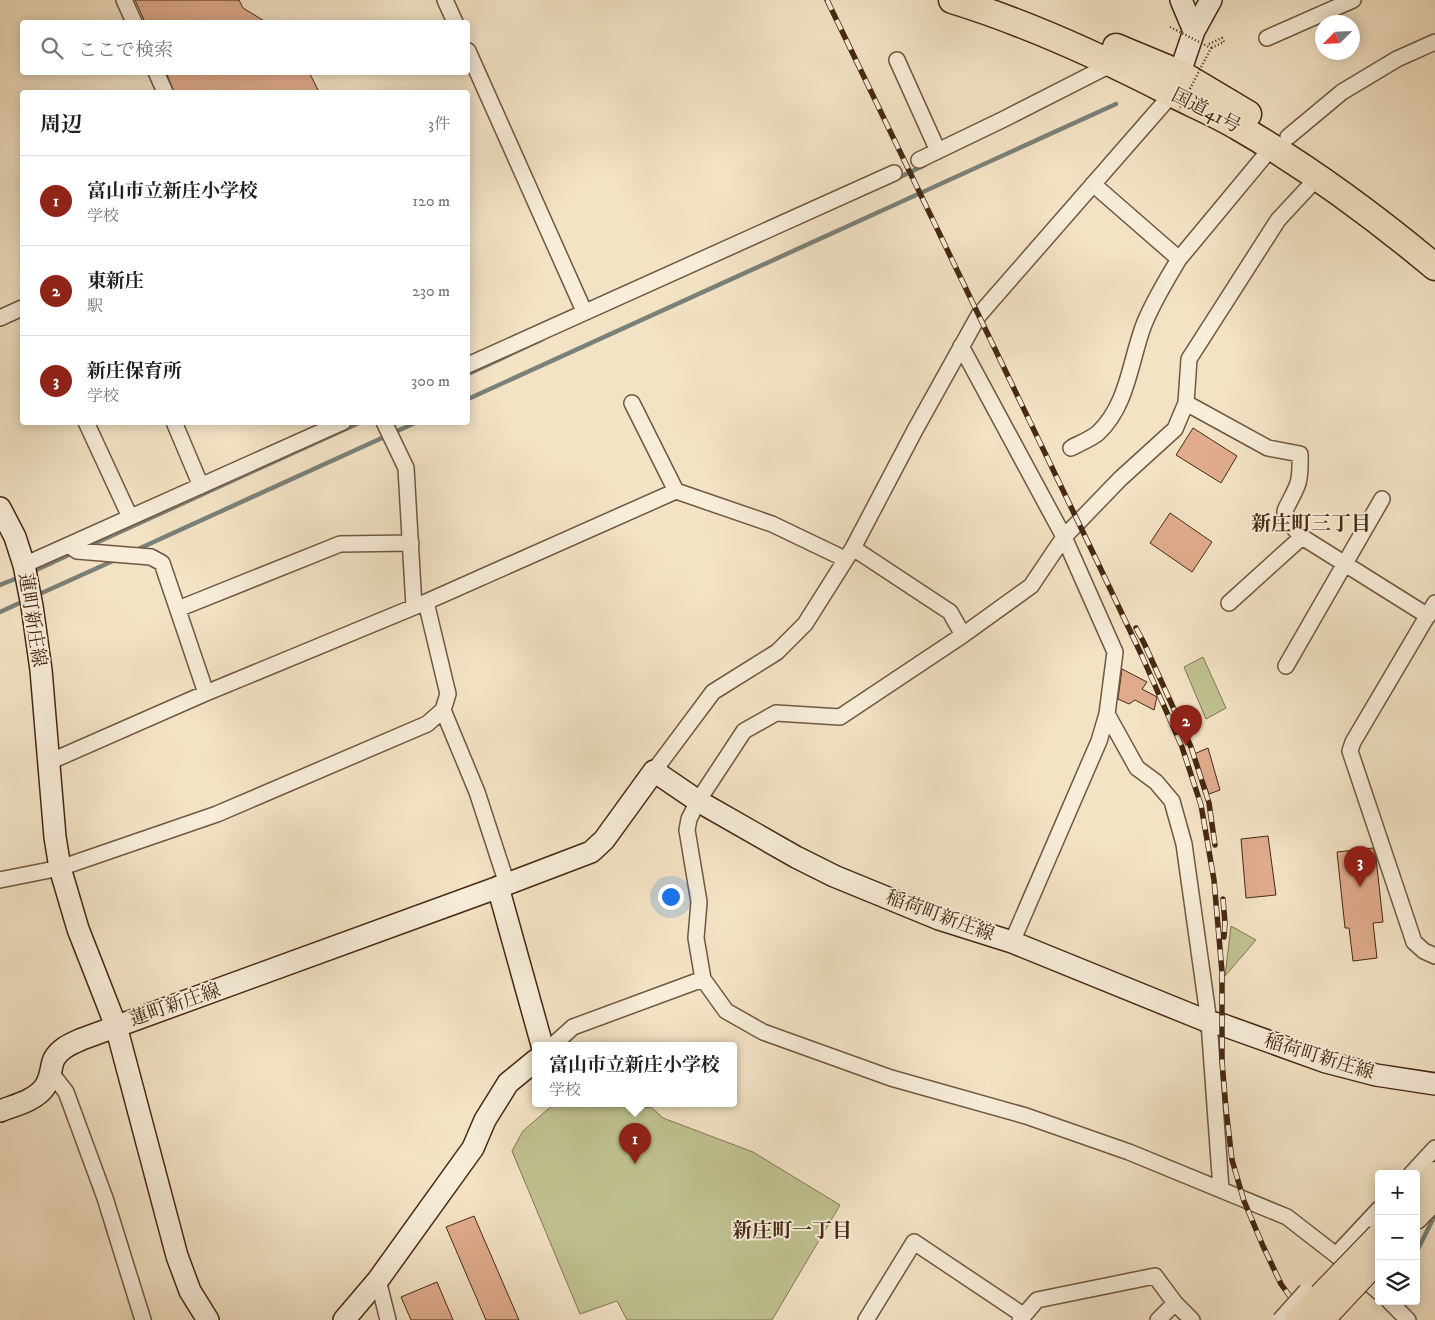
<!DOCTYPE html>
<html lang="ja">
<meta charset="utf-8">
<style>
:root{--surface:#fff;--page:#f6f6f6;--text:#202124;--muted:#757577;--line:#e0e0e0;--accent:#8f2418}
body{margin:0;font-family:"IM FELL DW Pica","Noto Serif JP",serif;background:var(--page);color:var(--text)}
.controls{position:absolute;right:15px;bottom:15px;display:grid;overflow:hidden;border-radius:5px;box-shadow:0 2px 12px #0003}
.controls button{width:45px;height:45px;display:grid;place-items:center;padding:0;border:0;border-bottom:1px solid var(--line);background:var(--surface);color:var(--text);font:25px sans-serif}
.compass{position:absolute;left:1315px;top:15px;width:45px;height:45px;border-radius:50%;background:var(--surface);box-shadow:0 2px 12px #0003;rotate:246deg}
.you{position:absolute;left:670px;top:896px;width:18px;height:18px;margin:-12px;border:4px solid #fff;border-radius:50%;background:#1a73e8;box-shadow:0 0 0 8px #1a73e833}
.badge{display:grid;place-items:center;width:32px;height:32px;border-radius:50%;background:var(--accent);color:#fff;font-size:16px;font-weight:700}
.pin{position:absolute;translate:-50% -41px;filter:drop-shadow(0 1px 2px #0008)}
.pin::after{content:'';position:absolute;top:26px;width:18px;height:15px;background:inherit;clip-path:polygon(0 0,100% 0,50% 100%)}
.popup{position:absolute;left:532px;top:1042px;width:205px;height:65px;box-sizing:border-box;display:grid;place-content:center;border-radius:5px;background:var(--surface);filter:drop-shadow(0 1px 4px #0005);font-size:16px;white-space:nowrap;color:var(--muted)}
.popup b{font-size:19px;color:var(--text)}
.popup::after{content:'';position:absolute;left:50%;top:100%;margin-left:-10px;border:10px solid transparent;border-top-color:var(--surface)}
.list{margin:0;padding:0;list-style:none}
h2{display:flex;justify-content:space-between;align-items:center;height:65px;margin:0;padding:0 20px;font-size:21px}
h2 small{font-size:16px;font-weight:400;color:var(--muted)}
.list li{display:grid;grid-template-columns:32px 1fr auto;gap:15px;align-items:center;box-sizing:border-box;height:90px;padding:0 20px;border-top:1px solid var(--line)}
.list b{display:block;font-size:19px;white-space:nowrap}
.list p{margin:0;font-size:16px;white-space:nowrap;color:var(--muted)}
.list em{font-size:16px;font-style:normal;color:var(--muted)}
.icon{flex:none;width:28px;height:28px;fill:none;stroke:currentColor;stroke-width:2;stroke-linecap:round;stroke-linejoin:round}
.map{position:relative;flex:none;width:1435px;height:1320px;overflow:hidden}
.search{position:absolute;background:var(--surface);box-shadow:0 2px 12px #0003;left:20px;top:20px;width:450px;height:55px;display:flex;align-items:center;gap:12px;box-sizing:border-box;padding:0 18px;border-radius:5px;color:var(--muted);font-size:19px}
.panel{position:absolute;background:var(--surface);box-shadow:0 2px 12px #0003;left:20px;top:90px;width:450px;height:335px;border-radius:5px}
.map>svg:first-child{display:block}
.green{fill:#c0c291;stroke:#837552}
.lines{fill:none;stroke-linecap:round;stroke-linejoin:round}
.stream{stroke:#7a8178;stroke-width:4.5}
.building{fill:#e0ac8d;stroke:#462814}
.street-casing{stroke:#715740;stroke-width:18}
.secondary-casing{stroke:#462814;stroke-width:24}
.primary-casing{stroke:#462814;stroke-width:26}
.highway-casing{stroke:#462814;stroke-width:29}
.path{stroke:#462814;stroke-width:2.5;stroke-dasharray:1 2.5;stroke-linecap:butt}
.street{stroke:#f7edd9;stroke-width:15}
.secondary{stroke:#f7edd9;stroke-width:21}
.primary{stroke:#f3e3c5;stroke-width:24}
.highway{stroke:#f3e3c5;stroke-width:26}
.rail-casing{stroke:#462814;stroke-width:5.5}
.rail{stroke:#f7edd9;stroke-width:4;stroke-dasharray:11;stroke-linecap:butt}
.street-bridge-casing{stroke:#715740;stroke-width:18;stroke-linecap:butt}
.primary-bridge-casing{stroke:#462814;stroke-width:26;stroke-linecap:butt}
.path-bridge{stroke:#462814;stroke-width:2.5;stroke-dasharray:1 2.5;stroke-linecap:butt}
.street-bridge{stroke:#f7edd9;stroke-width:15}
.primary-bridge{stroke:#f3e3c5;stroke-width:24}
.labels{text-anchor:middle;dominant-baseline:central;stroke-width:4;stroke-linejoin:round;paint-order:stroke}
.street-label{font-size:19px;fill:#462814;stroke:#f7edd9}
.neighbourhood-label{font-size:20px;font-weight:bold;fill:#462814;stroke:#f7edd9}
</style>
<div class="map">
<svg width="1435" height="1320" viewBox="0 0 1435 1320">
<rect width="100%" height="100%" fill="#f3e3c5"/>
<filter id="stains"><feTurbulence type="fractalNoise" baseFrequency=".004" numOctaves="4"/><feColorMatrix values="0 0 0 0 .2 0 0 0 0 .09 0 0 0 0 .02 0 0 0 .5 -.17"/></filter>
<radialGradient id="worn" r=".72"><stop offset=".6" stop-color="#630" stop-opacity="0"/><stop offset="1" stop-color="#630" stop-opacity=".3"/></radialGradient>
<path class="green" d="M1203,657L1226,708L1206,719L1184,667Z
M1231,926L1256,940L1225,976Z
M555,1103H639L642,1108L651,1107L663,1118L753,1152L840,1205L772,1320H627L617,1301L580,1314L512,1151L523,1131Z"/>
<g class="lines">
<path class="stream" d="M896,179L925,165
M468,374L543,339
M468,399L1116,104
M87,547L361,422
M136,550L417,422
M32,572L75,552
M0,585L20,577
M35,596L115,560
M0,612L24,601
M1416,1253L1434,1217"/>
</g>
<path class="building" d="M135,0H239L243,8L266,22H145Z
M166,72H309L319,92H174Z
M1193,428L1237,456L1221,483L1176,455Z
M1170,513L1212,542L1192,572L1150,543Z
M1122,669L1147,682L1142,689L1157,697L1154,710L1135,700L1129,704L1118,699Z
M1208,748L1220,790L1209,794L1194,754Z
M1268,836L1276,895L1246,898L1241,839Z
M1373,848L1376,858L1383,922L1373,923L1377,958L1353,961L1349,928H1345L1337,852Z
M474,1216L519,1320H486L446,1227Z
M437,1282L453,1320H411L401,1297Z"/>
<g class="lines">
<g class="street-casing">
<path id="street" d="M124,0L134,22
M445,0L455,22
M1267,38L1353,0
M468,51L584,311
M897,60L938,151
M156,72L165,92
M1288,137L1342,92L1397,59L1435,42
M919,160L1004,119L1112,64
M1317,178L1278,220L1189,359L1186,403L1175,429L1120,479L1064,537L1031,586L963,635L840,717L776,713L744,731L698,801L689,819L687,830L699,902L696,938L703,979L726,1011L763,1032L891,1078L1026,1116L1129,1152L1287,1217L1336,1255L1379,1292
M1179,259L1272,147
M0,318L22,308
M961,346L1064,537L1115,652L1107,714L1099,741L1012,942
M468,365L894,173
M632,403L676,491
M1186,403L1268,448L1300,454C1300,464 1301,477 1297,486C1284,517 1276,509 1302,537L1428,616
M86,422L130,517
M174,422L201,486
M384,422L406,468L414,607
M1071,448C1080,443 1091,439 1098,433C1127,406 1130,363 1143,327C1152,303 1166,281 1179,259L1093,184
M69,545L77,551L151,557L162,563L206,693
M853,548L950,612L963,635
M24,565L343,422
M1229,603L1302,537
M1435,603L1353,742L1350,751L1414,942L1424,951L1435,956
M178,609L340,544L411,543
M1286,666L1382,499
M443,710L477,792L507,884
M1107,714L1137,768L1156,782L1172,801L1184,844L1209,1022L1221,1189
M49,762L206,693L426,602L676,491L772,524L845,559
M654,771L713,692L777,652L805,624L853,548L915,430L979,315L1172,94
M0,880L60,868L217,814L427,724L443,710L448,694L426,602
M553,1045L573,1027L703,979
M52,1074L66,1092L105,1198L143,1320
M1411,1174L1435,1148
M1336,1255L1379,1209
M378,1280L388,1320
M1389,1301L1408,1320
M1175,1303L1192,1320
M866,1320L914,1242L1023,1315
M1020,1320L1037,1300L1155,1276L1175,1303L1158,1320"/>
</g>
<g class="secondary-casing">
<path id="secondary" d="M1181,0L1194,31
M1175,87L1194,31L1211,0
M0,508L15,537L24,565L32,606L41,670L55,837L60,868L78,929L116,1026L177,1256L190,1291L208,1320
M498,887L542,1045
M0,1111C15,1105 34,1101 44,1088C52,1078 50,1068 54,1059C60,1048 71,1044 82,1039L507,884L591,852L604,840L654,771L698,801L796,857L834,876L939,919L1012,942L1209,1022L1223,1025L1326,1062L1376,1075L1435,1084
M344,1320L378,1280L473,1148L485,1120L508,1083L536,1060"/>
</g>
<g class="primary-casing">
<path id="primary" d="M1416,1194L1435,1174
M1416,1217L1435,1197"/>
</g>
<g class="highway-casing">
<path id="highway" d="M952,0C1027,23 1099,56 1169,92C1192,104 1217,114 1240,128C1309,168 1374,216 1435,267
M1116,47L1181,74L1248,114"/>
</g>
<path class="path" d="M1209,44L1222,38L1224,42L1211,48"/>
<use href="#street" class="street"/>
<use href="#secondary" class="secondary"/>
<use href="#primary" class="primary"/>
<use href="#highway" class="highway"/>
<g class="rail-casing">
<path id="rail" d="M827,0L1096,559L1142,656L1182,747L1201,805L1214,880L1222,972V1061L1226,1109L1232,1160L1244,1201L1263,1246L1281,1284L1307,1320
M1136,628L1144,643L1191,747L1209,803L1215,845
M1223,899L1225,923L1224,937"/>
</g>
<use href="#rail" class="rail"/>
<g class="street-bridge-casing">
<path id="street-bridge" d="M1280,1320L1306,1291"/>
</g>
<g class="primary-bridge-casing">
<path id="primary-bridge" d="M1297,1320L1379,1235
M1322,1320L1379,1259"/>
</g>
<path class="path-bridge" d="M1170,27L1211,48L1179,110"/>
<use href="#street-bridge" class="street-bridge"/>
<use href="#primary-bridge" class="primary-bridge"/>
</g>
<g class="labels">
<g class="street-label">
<text transform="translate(1206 111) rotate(27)">国道41号</text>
<text transform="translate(32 620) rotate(81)">蓮町新庄線</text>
<text transform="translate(940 916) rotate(20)">稲荷町新庄線</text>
<text transform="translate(175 1005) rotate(-19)">蓮町新庄線</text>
<text transform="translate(1319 1057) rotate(17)">稲荷町新庄線</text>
</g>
<g class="neighbourhood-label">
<text x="1311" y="524">新庄町三丁目</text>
<text x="792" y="1231">新庄町一丁目</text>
</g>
</g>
<rect width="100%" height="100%" filter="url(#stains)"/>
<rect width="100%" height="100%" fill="url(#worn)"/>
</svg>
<div class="controls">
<button>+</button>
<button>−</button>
<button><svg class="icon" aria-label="layers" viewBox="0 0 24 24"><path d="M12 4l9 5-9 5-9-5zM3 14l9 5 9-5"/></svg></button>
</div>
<svg class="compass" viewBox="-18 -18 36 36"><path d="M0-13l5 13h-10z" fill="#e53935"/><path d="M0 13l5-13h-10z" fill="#757577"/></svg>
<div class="you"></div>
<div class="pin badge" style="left:635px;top:1164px">1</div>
<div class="popup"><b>富山市立新庄小学校</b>学校</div>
<div class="pin badge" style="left:1186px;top:746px">2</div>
<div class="pin badge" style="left:1360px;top:887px">3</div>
<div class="search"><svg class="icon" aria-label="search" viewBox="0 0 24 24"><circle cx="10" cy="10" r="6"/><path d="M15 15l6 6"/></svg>ここで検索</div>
<section class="panel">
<h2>周辺<small>3件</small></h2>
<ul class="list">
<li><span class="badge">1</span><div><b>富山市立新庄小学校</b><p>学校</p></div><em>120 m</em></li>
<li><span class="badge">2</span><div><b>東新庄</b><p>駅</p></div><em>230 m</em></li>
<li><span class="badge">3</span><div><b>新庄保育所</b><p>学校</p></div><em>300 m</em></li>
</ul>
</section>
</div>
